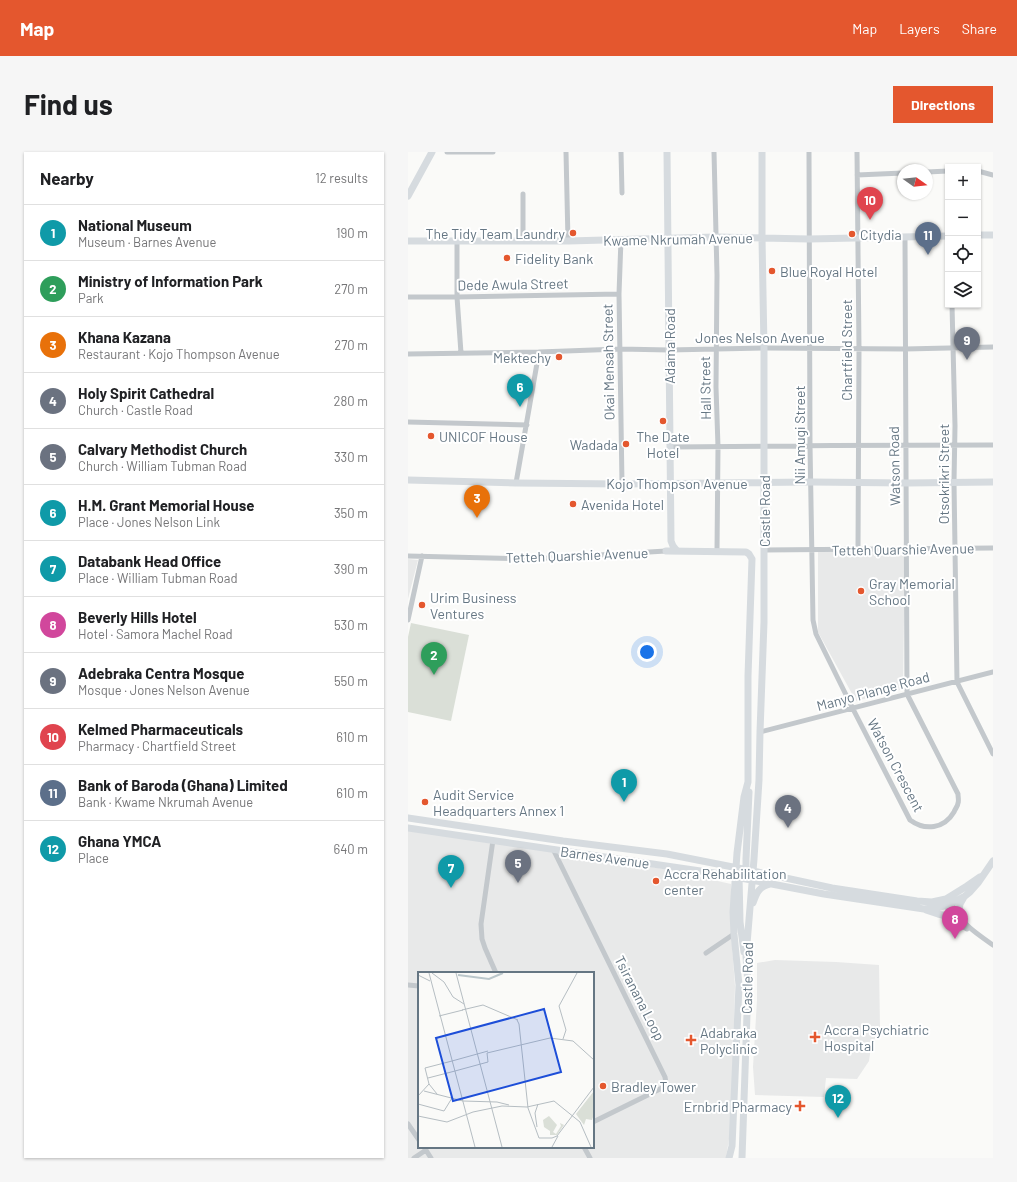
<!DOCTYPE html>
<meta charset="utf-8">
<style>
:root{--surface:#fff;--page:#f6f6f6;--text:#202124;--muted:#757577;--line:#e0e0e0;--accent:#e4572e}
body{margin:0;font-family:Barlow,sans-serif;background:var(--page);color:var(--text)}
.controls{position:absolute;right:12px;top:12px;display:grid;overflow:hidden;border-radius:0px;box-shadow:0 1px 3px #0004}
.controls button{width:36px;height:36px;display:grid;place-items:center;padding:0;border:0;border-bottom:1px solid var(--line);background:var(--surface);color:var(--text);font:20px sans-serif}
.compass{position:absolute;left:489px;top:12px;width:36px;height:36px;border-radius:50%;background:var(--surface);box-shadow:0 1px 3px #0004;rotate:105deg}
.you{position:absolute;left:239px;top:500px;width:14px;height:14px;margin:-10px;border:3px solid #fff;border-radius:50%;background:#1a73e8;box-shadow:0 0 0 6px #1a73e833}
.badge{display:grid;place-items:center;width:26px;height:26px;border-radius:50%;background:var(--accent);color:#fff;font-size:13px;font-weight:700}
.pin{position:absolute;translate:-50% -33px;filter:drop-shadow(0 1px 2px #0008)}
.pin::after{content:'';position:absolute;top:21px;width:14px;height:12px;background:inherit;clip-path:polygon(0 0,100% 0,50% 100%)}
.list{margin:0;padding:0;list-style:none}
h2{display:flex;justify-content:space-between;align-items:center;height:52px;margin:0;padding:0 16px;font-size:17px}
h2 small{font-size:13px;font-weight:400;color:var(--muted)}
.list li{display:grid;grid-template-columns:26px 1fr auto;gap:12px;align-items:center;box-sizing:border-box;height:56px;padding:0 16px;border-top:1px solid var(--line)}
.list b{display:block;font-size:15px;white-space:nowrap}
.list p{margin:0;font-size:13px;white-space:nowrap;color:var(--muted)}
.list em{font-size:13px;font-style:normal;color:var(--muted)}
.icon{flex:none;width:22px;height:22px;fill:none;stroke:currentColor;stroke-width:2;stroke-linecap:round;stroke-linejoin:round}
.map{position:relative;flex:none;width:585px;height:1006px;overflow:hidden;border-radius:0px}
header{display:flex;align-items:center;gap:24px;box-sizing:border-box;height:56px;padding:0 20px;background:var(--accent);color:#fff}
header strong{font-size:19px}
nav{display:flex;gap:22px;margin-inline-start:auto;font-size:14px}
.intro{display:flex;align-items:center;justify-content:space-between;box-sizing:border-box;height:96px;padding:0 24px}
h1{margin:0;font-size:28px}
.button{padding:10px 18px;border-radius:0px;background:var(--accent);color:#fff;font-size:14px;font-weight:700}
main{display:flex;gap:24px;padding:0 24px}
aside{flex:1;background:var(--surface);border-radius:0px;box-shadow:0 1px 3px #0004}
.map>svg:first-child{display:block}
.built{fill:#e8e9e9;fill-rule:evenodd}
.green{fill:#dadfd7}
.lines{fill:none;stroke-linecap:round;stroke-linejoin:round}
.street{stroke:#c3c8cc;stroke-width:5}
.secondary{stroke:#d6dbdf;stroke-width:7}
.poi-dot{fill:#e4572e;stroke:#fff;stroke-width:1.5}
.labels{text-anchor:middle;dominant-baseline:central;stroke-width:4;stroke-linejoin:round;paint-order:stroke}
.poi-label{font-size:14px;fill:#657683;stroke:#fff;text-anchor:start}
.street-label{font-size:14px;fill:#657683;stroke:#fff}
.inset-river{fill:none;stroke:#bbc7cb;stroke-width:2}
.inset-road{fill:none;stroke:#b5bdc2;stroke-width:1}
.view{fill:#1d4ed8;fill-opacity:0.15;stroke:#1d4ed8;stroke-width:2}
.inset-edge{fill:none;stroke:#657683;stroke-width:2}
</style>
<header>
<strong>Map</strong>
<nav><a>Map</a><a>Layers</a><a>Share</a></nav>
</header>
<div class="intro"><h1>Find us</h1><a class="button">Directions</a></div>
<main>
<aside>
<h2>Nearby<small>12 results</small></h2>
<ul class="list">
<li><span class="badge" style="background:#0f9aa8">1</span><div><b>National Museum</b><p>Museum · Barnes Avenue</p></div><em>190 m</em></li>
<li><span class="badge" style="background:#2e9e5b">2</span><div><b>Ministry of Information Park</b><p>Park</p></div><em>270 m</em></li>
<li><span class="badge" style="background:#e8710a">3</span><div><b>Khana Kazana</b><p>Restaurant · Kojo Thompson Avenue</p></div><em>270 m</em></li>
<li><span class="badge" style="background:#6b7280">4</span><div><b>Holy Spirit Cathedral</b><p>Church · Castle Road</p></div><em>280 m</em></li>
<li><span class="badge" style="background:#6b7280">5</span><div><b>Calvary Methodist Church</b><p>Church · William Tubman Road</p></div><em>330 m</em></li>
<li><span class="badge" style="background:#0f9aa8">6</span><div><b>H.M. Grant Memorial House</b><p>Place · Jones Nelson Link</p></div><em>350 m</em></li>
<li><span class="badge" style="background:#0f9aa8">7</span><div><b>Databank Head Office</b><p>Place · William Tubman Road</p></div><em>390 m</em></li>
<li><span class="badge" style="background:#d1479c">8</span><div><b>Beverly Hills Hotel</b><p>Hotel · Samora Machel Road</p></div><em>530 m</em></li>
<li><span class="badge" style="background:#6b7280">9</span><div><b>Adebraka Centra Mosque</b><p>Mosque · Jones Nelson Avenue</p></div><em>550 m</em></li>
<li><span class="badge" style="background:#e0444e">10</span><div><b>Kelmed Pharmaceuticals</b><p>Pharmacy · Chartfield Street</p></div><em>610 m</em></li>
<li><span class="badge" style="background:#5c6f8a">11</span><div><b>Bank of Baroda (Ghana) Limited</b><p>Bank · Kwame Nkrumah Avenue</p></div><em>610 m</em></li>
<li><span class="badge" style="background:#0f9aa8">12</span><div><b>Ghana YMCA</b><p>Place</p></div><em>640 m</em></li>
</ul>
</aside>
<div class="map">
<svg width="585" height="1006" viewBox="0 0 585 1006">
<rect width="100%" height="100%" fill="#fafaf8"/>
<path class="built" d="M410,398L497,399L495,537L448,549L410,480Z
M0,407L10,408L0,447Z
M0,678L176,704L256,717L323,732V780L327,834L323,974L318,1006H0ZM11,821H185V995H11Z
M367,808L428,810L471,813L472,875L463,895L461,909L449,927L418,926L416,945L347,943L345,915L349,848V811Z"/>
<path class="green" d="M3,471L61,483L43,569L0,560V485Z"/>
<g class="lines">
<path class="street" d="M39,0H85
M158,0L160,89
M213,0L214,41
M306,0L309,123L308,235L310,295L309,399
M401,0L402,293L405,468L408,482L445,557L502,668C517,679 536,677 546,660C547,657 550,654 550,651C551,649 550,645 550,642L499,542L497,85
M449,0L451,197L450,397
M570,19L585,23
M519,20L540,19
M449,23L495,21
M213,87L211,142L214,332
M115,89V42
M49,90V145L53,201
M0,145H49L211,142
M544,153L547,274L546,330L549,530L585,602
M0,202L131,200L212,197L261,198L356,196L497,197L585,195
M0,270L119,273
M262,295C370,294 477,293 585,293
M108,331L131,200
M356,398L585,396
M0,404L123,407L258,399
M0,468L14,404
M352,580L585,520
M85,688L73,772L74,787L77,796L88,821
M145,697L257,925L258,931L256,935L185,970
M542,748C552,771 566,780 585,793
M538,750C540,762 548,771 559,777
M298,801L326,782
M0,833L11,834
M0,972L11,988
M16,995L23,1006
M176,995L182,1006
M6,1006L18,998"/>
<path class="secondary" d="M259,0L263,389L265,394L269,399
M0,44L24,0
M570,83H585
M0,89H160L308,85L401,87L540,84
M0,328L108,331L214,332L403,330L499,331L585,330
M258,399L338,400L341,402L344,407L340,524V630L336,645L329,701L325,760L326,782L331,833L324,994L321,1006
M0,666L155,689L259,702L345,719L424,736L509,749L524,750L538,747L559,734L572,725
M0,676L306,721L416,742L516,757L533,755L544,751L557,744L562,740L570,731L585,709
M340,721L338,717V707L341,640
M331,723L332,770L336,800
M345,751C348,742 351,734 362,732
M518,758L530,762L543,765
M550,763L552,752L556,745
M334,1006L340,833L338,804L346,707L351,628L352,580L356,470V196L354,86V0"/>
</g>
<g class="poi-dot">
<circle cx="165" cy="81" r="4"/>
<circle cx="444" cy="82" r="4"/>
<circle cx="99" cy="106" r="4"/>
<circle cx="364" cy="119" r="4"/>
<circle cx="151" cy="205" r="4"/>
<circle cx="255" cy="269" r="4"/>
<circle cx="23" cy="284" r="4"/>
<circle cx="218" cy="292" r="4"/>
<circle cx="165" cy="352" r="4"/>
<circle cx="453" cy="439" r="4"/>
<circle cx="14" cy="453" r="4"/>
<circle cx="17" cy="650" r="4"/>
<circle cx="248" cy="729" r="4"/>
<path d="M405 879h4v4h4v4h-4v4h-4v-4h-4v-4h4z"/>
<path d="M281 882h4v4h4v4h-4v4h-4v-4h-4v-4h4z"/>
<circle cx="195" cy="934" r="4"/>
<path d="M390 948h4v4h4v4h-4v4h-4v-4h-4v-4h4z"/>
</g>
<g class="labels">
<g class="poi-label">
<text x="157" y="81" text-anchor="end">The Tidy Team Laundry</text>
<text x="452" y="82">Citydia</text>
<text x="107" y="106">Fidelity Bank</text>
<text x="372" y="119">Blue Royal Hotel</text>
<text x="143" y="205" text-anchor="end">Mektechy</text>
<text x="31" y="284">UNICOF House</text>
<text x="255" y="284" text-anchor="middle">The Date<tspan x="255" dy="16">Hotel</tspan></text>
<text x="210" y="292" text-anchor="end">Wadada</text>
<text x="173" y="352">Avenida Hotel</text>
<text x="461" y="431">Gray Memorial<tspan x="461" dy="16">School</tspan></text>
<text x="22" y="445">Urim Business<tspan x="22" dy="16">Ventures</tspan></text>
<text x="25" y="642">Audit Service<tspan x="25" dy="16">Headquarters Annex 1</tspan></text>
<text x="256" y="721">Accra Rehabilitation<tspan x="256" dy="16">center</tspan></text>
<text x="416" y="877">Accra Psychiatric<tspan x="416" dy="16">Hospital</tspan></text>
<text x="292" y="880">Adabraka<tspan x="292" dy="16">Polyclinic</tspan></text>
<text x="203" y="934">Bradley Tower</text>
<text x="384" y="954" text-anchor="end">Ernbrid Pharmacy</text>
</g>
<g class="street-label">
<text transform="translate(270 87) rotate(-1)">Kwame Nkrumah Avenue</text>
<text transform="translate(105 132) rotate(-1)">Dede Awula Street</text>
<text x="352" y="185">Jones Nelson Avenue</text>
<text transform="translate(261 194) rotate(-90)">Adama Road</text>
<text transform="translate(438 198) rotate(-90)">Chartfield Street</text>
<text transform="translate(200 210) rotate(-91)">Okai Mensah Street</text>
<text transform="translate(297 236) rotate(-91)">Hall Street</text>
<text transform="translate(391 283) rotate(-90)">Nii Amugi Street</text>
<text transform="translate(486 314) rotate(-91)">Watson Road</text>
<text transform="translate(535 322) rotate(-90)">Otsokrikri Street</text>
<text x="269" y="331">Kojo Thompson Avenue</text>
<text transform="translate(356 359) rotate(-90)">Castle Road</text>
<text transform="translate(495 397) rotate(-1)">Tetteh Quarshie Avenue</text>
<text transform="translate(169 403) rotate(-2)">Tetteh Quarshie Avenue</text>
<text transform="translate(465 539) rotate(-15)">Manyo Plange Road</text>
<text transform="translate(488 613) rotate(62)">Watson Crescent</text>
<text transform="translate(197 705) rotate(8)">Barnes Avenue</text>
<text transform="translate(339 826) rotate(-89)">Castle Road</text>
<text transform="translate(232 846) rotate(63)">Tsiranana Loop</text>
</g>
</g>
<g transform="translate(10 820)">
<rect width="176" height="176" fill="#fafaf8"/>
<path d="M176,119V142L174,148L168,147L166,153L158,142ZM131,144L139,153L135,160L138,162L143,154L142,151L146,153L139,163H132V159L126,155L125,148Z" fill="#dadfd7"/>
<path class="inset-river" d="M40,3L71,7L85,1"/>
<path class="inset-road" d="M11,1L57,175M14,1L26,10L35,25L46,32M38,1L84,175M0,3L12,9M44,38L65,33L100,48M21,44L45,38M99,48L101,52L110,136L121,166H134L139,164L176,115M145,67L148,58L141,34L159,1M34,89L70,79M37,99L70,90L69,81L132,66L155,69L176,88M10,106L37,99M11,112L7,96L34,89M11,112L19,122M6,119L45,129M0,124L11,112M45,129L79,130L91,133M0,132L26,139L34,126M0,144L29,150L55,140L84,134L109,135L136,129L162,150L173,175M119,155L117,141L120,132M134,175L140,164"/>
<path class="view" d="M126,37L143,100L35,129L18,66Z"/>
<rect width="176" height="176" class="inset-edge"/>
</g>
</svg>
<div class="controls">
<button>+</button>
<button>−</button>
<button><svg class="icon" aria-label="locate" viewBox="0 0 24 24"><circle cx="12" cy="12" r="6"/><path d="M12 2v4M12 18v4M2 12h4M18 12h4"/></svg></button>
<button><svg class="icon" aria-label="layers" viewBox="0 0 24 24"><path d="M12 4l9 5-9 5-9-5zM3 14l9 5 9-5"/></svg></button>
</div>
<svg class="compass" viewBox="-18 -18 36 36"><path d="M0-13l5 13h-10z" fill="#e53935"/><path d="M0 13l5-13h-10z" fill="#757577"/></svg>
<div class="you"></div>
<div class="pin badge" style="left:216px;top:650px;background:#0f9aa8">1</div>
<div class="pin badge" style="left:26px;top:523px;background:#2e9e5b">2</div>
<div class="pin badge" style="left:69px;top:366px;background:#e8710a">3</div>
<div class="pin badge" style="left:380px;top:676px;background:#6b7280">4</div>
<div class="pin badge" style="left:110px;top:731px;background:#6b7280">5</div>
<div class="pin badge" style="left:112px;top:255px;background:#0f9aa8">6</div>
<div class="pin badge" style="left:43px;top:736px;background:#0f9aa8">7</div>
<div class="pin badge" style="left:547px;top:787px;background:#d1479c">8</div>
<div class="pin badge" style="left:559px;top:208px;background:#6b7280">9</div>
<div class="pin badge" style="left:462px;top:68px;background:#e0444e">10</div>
<div class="pin badge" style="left:520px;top:103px;background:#5c6f8a">11</div>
<div class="pin badge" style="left:430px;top:966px;background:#0f9aa8">12</div>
</div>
</main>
